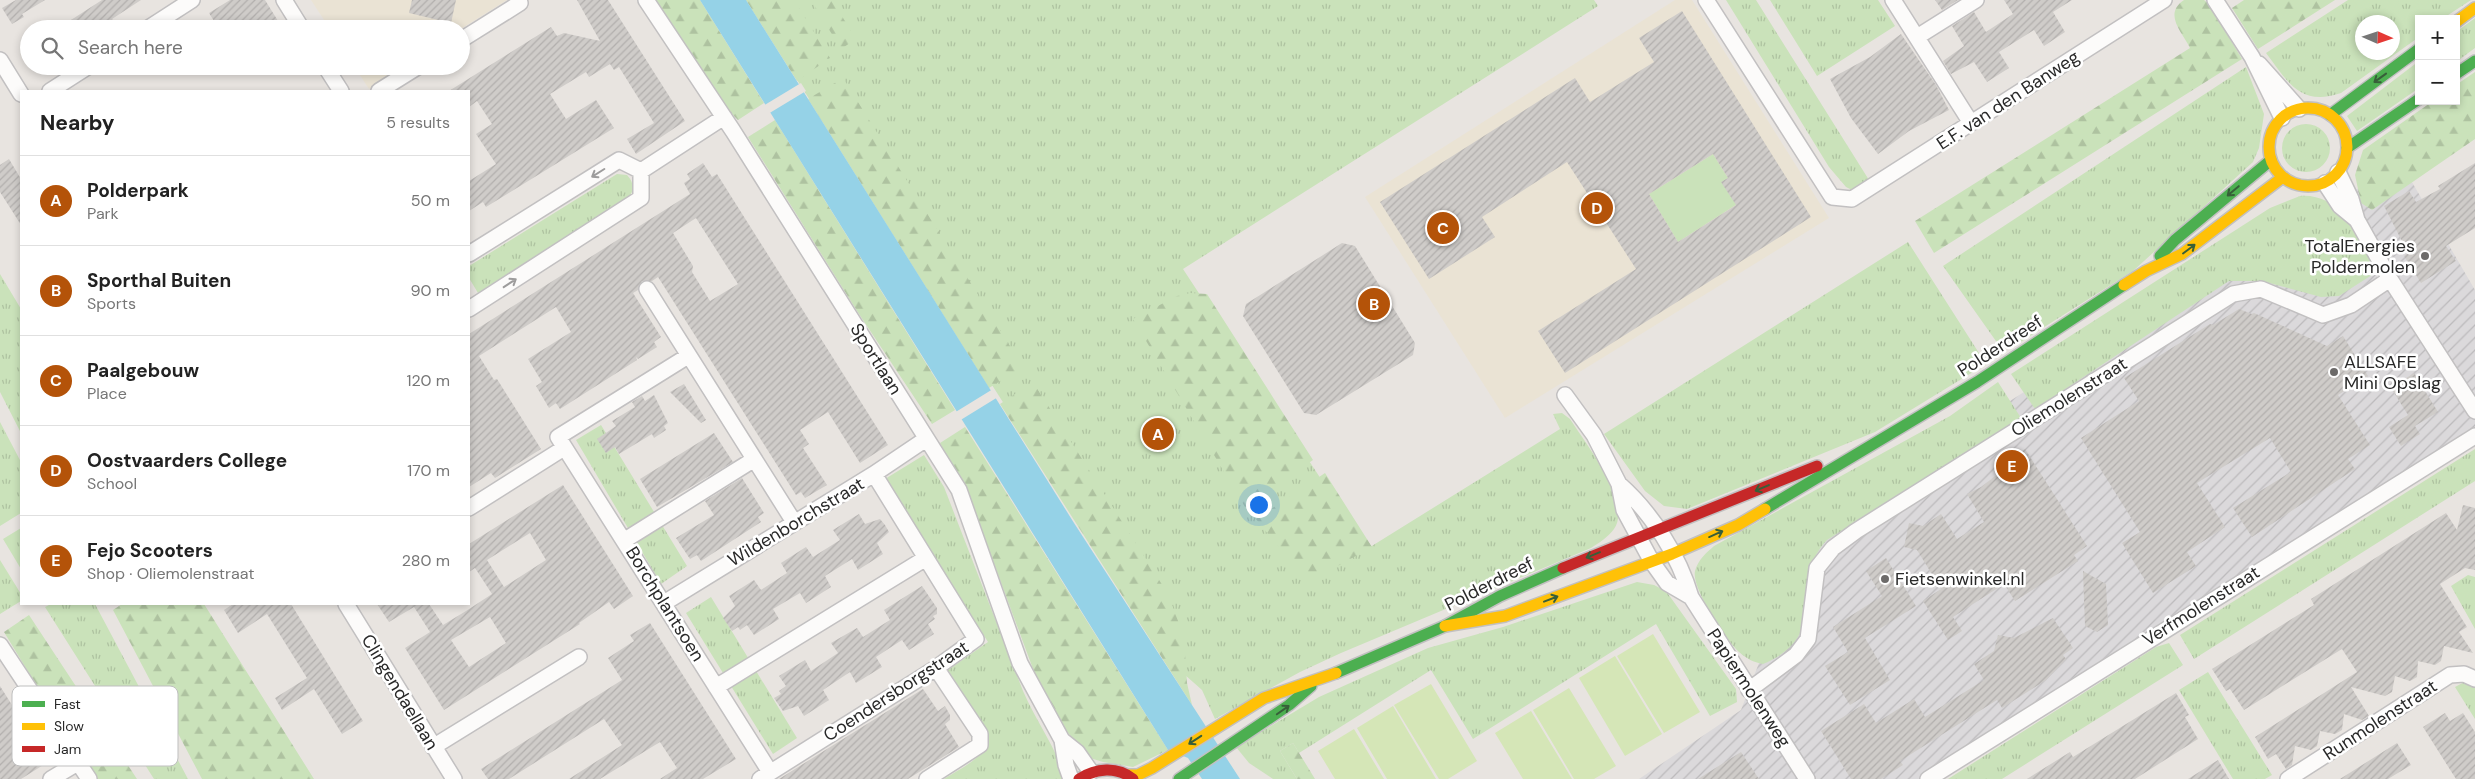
<!DOCTYPE html>
<meta charset="utf-8">
<style>
:root{--surface:#fff;--page:#f6f6f6;--text:#222;--muted:#767676;--line:#e0e0e0;--accent:#b45309}
body{margin:0;font-family:"DM Sans",sans-serif;background:var(--page);color:var(--text)}
.controls{position:absolute;right:15px;top:15px;display:grid;overflow:hidden;border-radius:0px;box-shadow:0 2px 8px #0003}
.controls button{width:45px;height:45px;display:grid;place-items:center;padding:0;border:0;border-bottom:1px solid var(--line);background:var(--surface);color:var(--text);font:25px sans-serif}
.compass{position:absolute;left:2355px;top:15px;width:45px;height:45px;border-radius:50%;background:var(--surface);box-shadow:0 2px 8px #0003;rotate:93deg}
.you{position:absolute;left:1258px;top:504px;width:18px;height:18px;margin:-12px;border:4px solid #fff;border-radius:50%;background:#1a73e8;box-shadow:0 0 0 8px #1a73e833}
.badge{display:grid;place-items:center;width:32px;height:32px;border-radius:50%;background:var(--accent);color:#fff;font-size:16px;font-weight:700}
.pin{position:absolute;translate:-50% -50%;border:2px solid #fff;box-shadow:0 1px 5px #0006}
.list{margin:0;padding:0;list-style:none}
h2{display:flex;justify-content:space-between;align-items:center;height:65px;margin:0;padding:0 20px;font-size:21px}
h2 small{font-size:16px;font-weight:400;color:var(--muted)}
.list li{display:grid;grid-template-columns:32px 1fr auto;gap:15px;align-items:center;box-sizing:border-box;height:90px;padding:0 20px;border-top:1px solid var(--line)}
.list b{display:block;font-size:19px;white-space:nowrap}
.list p{margin:0;font-size:16px;white-space:nowrap;color:var(--muted)}
.list em{font-size:16px;font-style:normal;color:var(--muted)}
.icon{flex:none;width:28px;height:28px;fill:none;stroke:currentColor;stroke-width:2;stroke-linecap:round;stroke-linejoin:round}
.map{position:relative;flex:none;width:2475px;height:779px;overflow:hidden}
.search{position:absolute;background:var(--surface);box-shadow:0 2px 8px #0003;left:20px;top:20px;width:450px;height:55px;display:flex;align-items:center;gap:12px;box-sizing:border-box;padding:0 18px;border-radius:28px;color:var(--muted);font-size:19px}
.panel{position:absolute;background:var(--surface);box-shadow:0 2px 8px #0003;left:20px;top:90px;width:450px;height:515px;border-radius:0px}
.map>svg:first-child{display:block}
.industrial{fill:url(#industrial-furrows)}
.education{fill:#eae3d4}
.grass{fill:url(#grass-tufts);fill-rule:evenodd}
.forest{fill:url(#forest-firs)}
.garden{fill:#cae2ba}
.pitch{fill:#d5e6b7}
.water{fill:#95d2e7}
.pier{fill:#e8e4e0}
.building{fill:url(#building-hatch);fill-rule:evenodd}
.lines{fill:none;stroke-linecap:round;stroke-linejoin:round}
.street-casing{stroke:#c2c0c1;stroke-width:18}
.fast-casing{stroke:#c2c0c1;stroke-width:14}
.slow-casing{stroke:#c2c0c1;stroke-width:14}
.jam-casing{stroke:#c2c0c1;stroke-width:14}
.street{stroke:#fcfbfa;stroke-width:15}
.fast{stroke:#4caf50;stroke-width:11}
.slow{stroke:#ffc107;stroke-width:11}
.jam{stroke:#c62828;stroke-width:11}
.oneway{stroke:#375f39}
.oneway2{stroke:#9d9c9c}
.poi-dot{fill:#6c6a69;stroke:#fff;stroke-width:2}
.labels{text-anchor:middle;dominant-baseline:central;stroke-width:5;stroke-linejoin:round;paint-order:stroke}
.street-label{font-size:18px;fill:#292929;stroke:#fff}
.poi-label{font-size:18px;fill:#292929;stroke:#fff;text-anchor:start}
.key{fill:#fff;stroke:#bfbfbf;stroke-width:1}
.key-label{font-size:14px;fill:#292929}
</style>
<div class="map">
<svg width="2475" height="779" viewBox="0 0 2475 779">
<defs>
<pattern id="industrial-furrows" width="10" height="10" patternUnits="userSpaceOnUse" patternTransform="scale(1.25)"><rect width="10" height="10" fill="#dbd9db"/><path d="M-1 1l2-2M0 10L10 0M9 11l2-2" fill="none" stroke="#bcbabc"/></pattern>
<pattern id="grass-tufts" width="24" height="20" patternUnits="userSpaceOnUse" patternTransform="scale(1.25)"><rect width="24" height="20" fill="#cae2ba"/><path d="M3 7l-1-3M5 7V3M7 7l1-3M15 17l-1-3M17 17v-4M19 17l1-3" fill="none" stroke="#aec2a0"/></pattern>
<pattern id="forest-firs" width="22" height="20" patternUnits="userSpaceOnUse" patternTransform="scale(1.25)"><rect width="22" height="20" fill="#cae2ba"/><path d="M5 1l3.5 6h-7zM16 11l3.5 6h-7z" fill="#aec2a0"/></pattern>
<pattern id="building-hatch" width="6" height="6" patternUnits="userSpaceOnUse" patternTransform="scale(1.25)"><rect width="6" height="6" fill="#cfccc9"/><path d="M-1 1l2-2M0 6l6-6M5 7l2-2" fill="none" stroke="#b2afad"/></pattern>
</defs>
<rect width="100%" height="100%" fill="#e8e4e0"/>
<path class="industrial" d="M2402,165L2475,290V440L1937,779H1639L1741,710L1811,527L2278,231Z"/>
<path class="education" d="M311,0H507L461,29H330Z
M1675,0H1692L1829,218L1505,418L1365,197Z
M354,66H404L369,89Z"/>
<path class="grass" d="M746,0H1594L1598,6L1183,269L1367,549L1560,429L1553,414L1562,413L1570,419C1584,441 1633,503 1614,529C1608,537 1599,543 1591,548L1341,653L1300,672L1215,719L1202,690L1167,659Z
M1726,0H1756L1869,180L1852,190L1846,187L1829,167Z
M1770,0H1878L1895,26L1817,76Z
M2348,0H2471L2442,19H2419V37L2341,93C2300,107 2288,82 2266,53ZM2362,22H2392V52H2362Z
M2475,18V48L2456,62V32Z
M2419,61V88L2357,131L2347,116Z
M2246,67L2264,114L2259,148L2253,162L2133,271L2019,343L2010,337L1998,344L1943,266Z
M2282 148a24 24 0 1 1 48 0a24 24 0 1 1-48 0Z
M617,174L627,175C634,182 635,191 628,198L478,293L469,278V266Z
M2300,196C2343,193 2362,240 2375,273L2339,296L2321,297L2262,281H2229L2035,409L2011,374L2270,208Z
M1908,242L1986,364L1875,432L1687,509L1664,506L1645,491L1604,434Z
M0,274L21,309V433L0,392Z
M1998,382L2021,418L1827,540C1788,580 1834,635 1763,664C1753,662 1747,659 1739,652C1726,640 1691,588 1695,571C1698,560 1706,553 1714,546L1950,416Z
M0,422L21,462V513L0,526Z
M601,425L687,566L661,584L576,440Z
M2475,449V481L2194,659L2180,635Z
M924,455L944,487L1023,691C1036,721 1056,748 1066,779H944C959,769 994,754 987,732L948,670L988,642L885,479Z
M21,528V569L3,539Z
M0,560L21,594V601L0,614Z
M2468,575L2475,577V629L2451,586Z
M1637,582L1654,585L1666,591L1736,689L1737,702L1710,716L1656,624L1473,739L1431,670L1299,753L1293,743L1280,751L1297,779H1273L1249,763L1236,747L1319,697L1428,648L1503,627Z
M711,597L797,738L773,754L686,613Z
M51,604H95L188,779H154L45,607Z
M2169,643L2183,665L2002,779H1948L2156,647Z
M2208,672L2272,775L2265,779H2233L2179,690Z
M2470,679L2475,686V719L2455,687Z"/>
<path class="forest" d="M648,0H700L764,103L738,120L727,109Z
M746,0H794L830,58L797,81Z
M811,0H832L856,39L841,49Z
M2184,0H2204L2209,4L2242,59L1934,253L1915,221L2190,48C2182,32 2163,14 2184,0Z
M2244,0H2335L2258,49L2232,8Z
M2475,72V139L2372,210L2361,203L2355,175L2363,150L2433,101H2456V85Z
M843,78L1023,367L989,388L808,99Z
M775,120L955,410L932,424L857,311L748,137Z
M1190,293L1207,294L1313,460L1245,507L1133,319L1177,296Z
M1033,382L1168,594L1184,637L1187,683L1192,705L1000,404Z
M965,427L1168,750L1133,767L1103,762L1090,758L1061,725L1036,677L970,499L940,443Z
M1325,473L1372,547L1307,583L1256,519Z
M122,604H204L314,779H202L113,610Z
M29,615L137,779H93L4,632Z
M1293,743L1315,779H1297L1280,751Z"/>
<path class="garden" d="M1713,154L1728,178L1722,182L1742,201L1678,242L1649,194Z"/>
<path class="pitch" d="M1653,634L1700,712L1664,733L1617,656Z
M1615,656L1662,734L1625,756L1579,678Z
M1431,684L1477,761L1448,779H1439L1394,705Z
M1569,688L1616,766L1594,779H1574L1533,710Z
M1393,706L1436,779H1387L1357,728Z
M1531,711L1572,779H1523L1495,733Z
M1354,729L1384,779H1335L1318,751Z"/>
<path class="water" d="M700,0H746L1074,523L1240,779H1202L1188,758L1168,750Z"/>
<path class="pier" d="M801,83L806,91L768,114L763,106Z
M993,389L998,397L959,421L954,413Z"/>
<path class="building" d="M16,0H45L22,14L24,17L12,24L2,8Z
M102,0H141L112,19L114,21L102,29H57Z
M230,0H265L283,29H219L209,13Z
M412,0H456L451,23L409,13Z
M577,0H608L685,121L636,154L627,139L654,123L619,67L614,70L610,64L589,77L586,72L550,94L566,119L596,100L614,128L486,207L483,202L469,211V181L496,164L476,134L492,124L477,101L469,107V91H449L551,27L557,36L564,33L600,41Z
M1935,0H1958L1942,10Z
M2004,0H2072L2053,12L2065,32L2044,46L2034,30L1999,52L2009,68L1987,82L1974,62L1951,74L1943,61L1964,46L1952,26L1974,12L1986,32L2013,14Z
M1682,11L1811,217L1565,373L1538,331L1636,269L1567,162L1482,217L1495,237L1429,279L1380,202L1575,78L1590,102L1654,62L1639,38ZM1713,154L1728,178L1721,182L1736,205L1678,242L1649,194Z
M1901,34L1936,85L1949,110L1909,131L1878,154L1851,118L1830,79L1870,57Z
M9,159L21,179V225L0,192V165Z
M703,163L712,177L717,174L888,445L860,463L828,412L800,430L809,444L803,448L827,485L805,498L801,492L796,495L658,277L652,281H642L638,290L633,293L661,337L654,342L657,347L638,359L636,357L637,360L560,409L556,403L549,408L536,386L542,382L528,359L571,332L556,307L479,356L494,380L497,379L541,449L495,478L491,473L469,487V334L690,194L684,183L690,179L687,174ZM696,218L738,284L710,301L692,272L693,266L673,233Z
M2475,163V228L2446,246L2456,261L2421,283L2404,256L2408,253L2384,206L2409,191L2416,202L2440,189L2438,186Z
M1342,243L1355,246L1415,343L1413,355L1316,415L1304,413L1243,316L1246,304Z
M2239,309L2252,314L2254,313L2327,346L2343,336L2368,376L2338,395L2370,445L2348,459L2355,469L2252,537L2233,508L2291,472L2270,438L2197,483L2225,527L2187,552L2196,566L2153,593L2122,543L2140,532L2081,438L2139,401L2124,378L2210,324L2213,325Z
M2414,373L2438,412L2415,426L2420,434L2401,446L2389,427L2408,415L2391,388Z
M684,384L706,420L701,423L670,392Z
M654,395L668,423L664,426L666,430L654,438L652,434L619,454L615,447L606,453L597,439L616,426L612,421L635,407L632,402L642,396L645,401Z
M714,433L733,462L657,507L640,479Z
M2025,449L2087,546L2074,555L2078,561L2015,601L2004,584L1953,617L1962,631L1948,640L1923,601L1941,589L1917,550L1904,547L1909,523L1923,526L1941,514L1957,539L1984,522L1967,494L1981,487L2003,470L2000,465Z
M742,478L764,513L758,517L761,522L701,561L697,555L690,559L676,538L714,515L705,501Z
M563,485L633,596L614,609L609,602L579,623L580,624L444,710L405,648L430,632L414,607L389,622L377,604H429L443,625L466,611L492,594L475,568L469,572V544ZM530,533L546,560L504,587L487,560ZM490,617L506,643L469,667L451,640Z
M2463,505L2475,508V570L2465,568L2440,584L2467,627L2459,632L2473,653L2444,646L2441,661L2435,665L2418,661L2417,677L2410,681L2395,676L2392,692L2385,696L2351,687L2369,716L2362,720L2344,714L2342,730L2335,734L2320,731L2317,746L2311,750L2295,746L2292,765L2286,769L2276,754L2268,759L2255,737L2357,672L2342,649L2244,710L2230,689L2226,691L2212,669L2314,605L2311,599L2446,513L2457,530Z
M859,514L865,524L880,519L885,525L889,532L877,543L883,554L858,570L852,559L825,576L831,587L806,603L800,593L773,609L779,619L754,635L747,625L740,630L738,627L732,631L723,618L735,606L729,596L754,580L761,590L787,573L781,563L806,547L813,557L840,540L833,530Z
M1886,558L1916,606L1865,638L1890,680L1850,705L1825,666L1848,652L1833,627L1882,596L1866,571Z
M2083,571L2106,584L2108,625L2097,632L2085,626Z
M922,586L937,608V614L933,616L935,619L928,624L934,634L909,650L902,640L876,657L882,667L856,683L850,672L823,690L829,700L804,716L798,706L783,711L774,698L781,694L779,691L786,686L779,676L805,660L811,671L838,653L831,643L857,628L863,637L890,620L884,610Z
M233,604H291L363,721L342,734L314,689L282,710L275,698L307,678L267,614L238,633L224,610Z
M2053,618L2073,648L2063,655L2066,659L2046,680L2002,708L1997,700L1900,761L1903,765L1881,779H1851L1821,731L1864,704L1876,723L1914,699L1925,717L1984,680L1974,664L1994,651L1998,635L2014,638Z
M650,623L736,759L703,779H660L677,768L660,742L600,779H569L622,745L604,719L509,779H488L481,769L622,680L608,658L634,641L630,635Z
M0,686L48,762L21,779H0Z
M923,689L938,711L945,706L950,715V720L945,724L959,747L908,779H779Z
M2176,693L2189,715L2185,717L2198,739L2135,779H2027L2070,752L2073,757Z
M2445,713L2450,721L2463,713L2475,732V779H2456L2423,727Z
M2397,743L2411,765L2388,779H2340Z
M1741,752L1759,779H1698Z
M2218,760L2229,779H2188Z"/>
<g class="lines">
<g class="street-casing">
<path id="street" d="M284,0L302,29
M646,0L733,131L959,490L1020,663L1062,740L1066,765L1071,779
M1706,0L1832,197L1852,199L2164,0
M1893,0L1971,123
M2215,0L2252,57L2282,118
M147,29L192,0
M1917,37L1976,0
M461,40L520,3
M0,60L21,94
M2259,64L2299,109
M325,66L341,91
M50,91L89,66
M379,91L419,66
M641,171L724,117
M2338,172L2351,199L2357,220L2390,279L2475,411
M2325,183L2340,206L2357,220
M469,254L619,160L641,171
M647,289L794,522
M469,309L641,198V171
M688,356L558,437L770,772
M1565,395L1594,435L1619,484L1624,510L1652,562L1667,583L1691,597
M1619,484C1652,513 1679,556 1691,597L1807,779
M469,508L564,448
M625,540L753,460
M664,603L874,474L926,439
M346,604L454,779
M0,645L89,779
M716,687L926,558
M1749,690L1796,655L1808,639L1817,568L1833,548L1856,531L2233,294L2261,289L2323,315L2351,305L2390,279
M1062,740L1077,752L1091,772
M433,747L579,657
M51,779L79,762
M760,779L936,668L976,639L874,474
M927,779L980,745V734L936,668
M1928,779L2475,436
M2288,779L2450,675L2464,674L2475,679"/>
</g>
<g class="fast-casing">
<path id="fast" d="M2456,74L2475,61
M2330,115L2419,49
M2347,148L2419,99
M2160,256L2175,240L2271,160
M1765,509L1977,382L2124,285
M1336,673L1445,626L1500,596L1563,568
M1179,779L1289,705L1311,686"/>
</g>
<g class="slow-casing">
<path id="slow" d="M2456,22L2475,8
M2269 147a39 39 0 1 1 78 0a39 39 0 1 1-78 0Z
M2124,285L2146,271L2182,254L2283,177
M1445,626L1505,616L1672,554L1738,525L1765,509
M1129,775H1138L1152,768L1264,698L1336,673"/>
</g>
<g class="jam-casing">
<path id="jam" d="M1563,568L1817,466
M1079,779C1096,768 1117,766 1133,779"/>
</g>
<use href="#street" class="street"/>
<use href="#fast" class="fast"/>
<use href="#slow" class="slow"/>
<use href="#jam" class="jam"/>
</g>
<defs><path id="oneway-shaft" d="M-6 0H5M1.5-3L5.5 0L1.5 3" fill="none" stroke-width="1.6" stroke-linecap="round" stroke-linejoin="round" transform="scale(1.25)"/></defs>
<g class="oneway">
<use href="#oneway-shaft" transform="translate(2380 78) rotate(144)"/>
<use href="#oneway-shaft" transform="translate(2233 191) rotate(140)"/>
<use href="#oneway-shaft" transform="translate(2189 249) rotate(-37)"/>
<use href="#oneway-shaft" transform="translate(1762 488) rotate(157)"/>
<use href="#oneway-shaft" transform="translate(1716 534) rotate(-24)"/>
<use href="#oneway-shaft" transform="translate(1593 555) rotate(158)"/>
<use href="#oneway-shaft" transform="translate(1551 599) rotate(-21)"/>
<use href="#oneway-shaft" transform="translate(1283 710) rotate(-35)"/>
<use href="#oneway-shaft" transform="translate(1195 740) rotate(147)"/>
</g>
<g class="oneway2">
<use href="#oneway-shaft" transform="translate(598 173) rotate(148)"/>
<use href="#oneway-shaft" transform="translate(510 283) rotate(-33)"/>
</g>
<g class="poi-dot">
<circle cx="2425" cy="256" r="5"/>
<circle cx="2334" cy="372" r="5"/>
<circle cx="1885" cy="579" r="5"/>
</g>
<g class="labels">
<g class="street-label">
<text transform="translate(2008 100) rotate(-33)">E.F. van den Banweg</text>
<text transform="translate(2000 346) rotate(-33)">Polderdreef</text>
<text transform="translate(876 359) rotate(58)">Sportlaan</text>
<text transform="translate(2069 397) rotate(-32)">Oliemolenstraat</text>
<text transform="translate(796 522) rotate(-31)">Wildenborchstraat</text>
<text transform="translate(1489 584) rotate(-27)">Polderdreef</text>
<text transform="translate(665 604) rotate(58)">Borchplantsoen</text>
<text transform="translate(2201 606) rotate(-32)">Verfmolenstraat</text>
<text transform="translate(1749 688) rotate(57)">Papiermolenweg</text>
<text transform="translate(896 691) rotate(-33)">Coendersborgstraat</text>
<text transform="translate(400 692) rotate(59)">Clingendaellaan</text>
<text transform="translate(2380 720) rotate(-33)">Runmolenstraat</text>
</g>
<g class="poi-label">
<text x="2415" y="246" text-anchor="end">TotalEnergies<tspan x="2415" dy="21">Poldermolen</tspan></text>
<text x="2344" y="362">ALLSAFE<tspan x="2344" dy="21">Mini Opslag</tspan></text>
<text x="1895" y="579">Fietsenwinkel.nl</text>
</g>
</g>
<rect x="12" y="686" width="166" height="80" rx="8" class="key"/>
<rect x="22" y="701" width="23" height="6" fill="#4caf50"/>
<rect x="22" y="723" width="23" height="7" fill="#ffc107"/>
<rect x="22" y="746" width="23" height="6" fill="#c62828"/>
<g class="key-label">
<text x="54" y="709">Fast</text>
<text x="54" y="731">Slow</text>
<text x="54" y="754">Jam</text>
</g>
</svg>
<div class="controls">
<button>+</button>
<button>−</button>
</div>
<svg class="compass" viewBox="-18 -18 36 36"><path d="M0-13l5 13h-10z" fill="#e53935"/><path d="M0 13l5-13h-10z" fill="#767676"/></svg>
<div class="you"></div>
<div class="pin badge" style="left:1158px;top:434px">A</div>
<div class="pin badge" style="left:1374px;top:304px">B</div>
<div class="pin badge" style="left:1443px;top:228px">C</div>
<div class="pin badge" style="left:1597px;top:208px">D</div>
<div class="pin badge" style="left:2012px;top:466px">E</div>
<div class="search"><svg class="icon" aria-label="search" viewBox="0 0 24 24"><circle cx="10" cy="10" r="6"/><path d="M15 15l6 6"/></svg>Search here</div>
<section class="panel">
<h2>Nearby<small>5 results</small></h2>
<ul class="list">
<li><span class="badge">A</span><div><b>Polderpark</b><p>Park</p></div><em>50 m</em></li>
<li><span class="badge">B</span><div><b>Sporthal Buiten</b><p>Sports</p></div><em>90 m</em></li>
<li><span class="badge">C</span><div><b>Paalgebouw</b><p>Place</p></div><em>120 m</em></li>
<li><span class="badge">D</span><div><b>Oostvaarders College</b><p>School</p></div><em>170 m</em></li>
<li><span class="badge">E</span><div><b>Fejo Scooters</b><p>Shop · Oliemolenstraat</p></div><em>280 m</em></li>
</ul>
</section>
</div>
